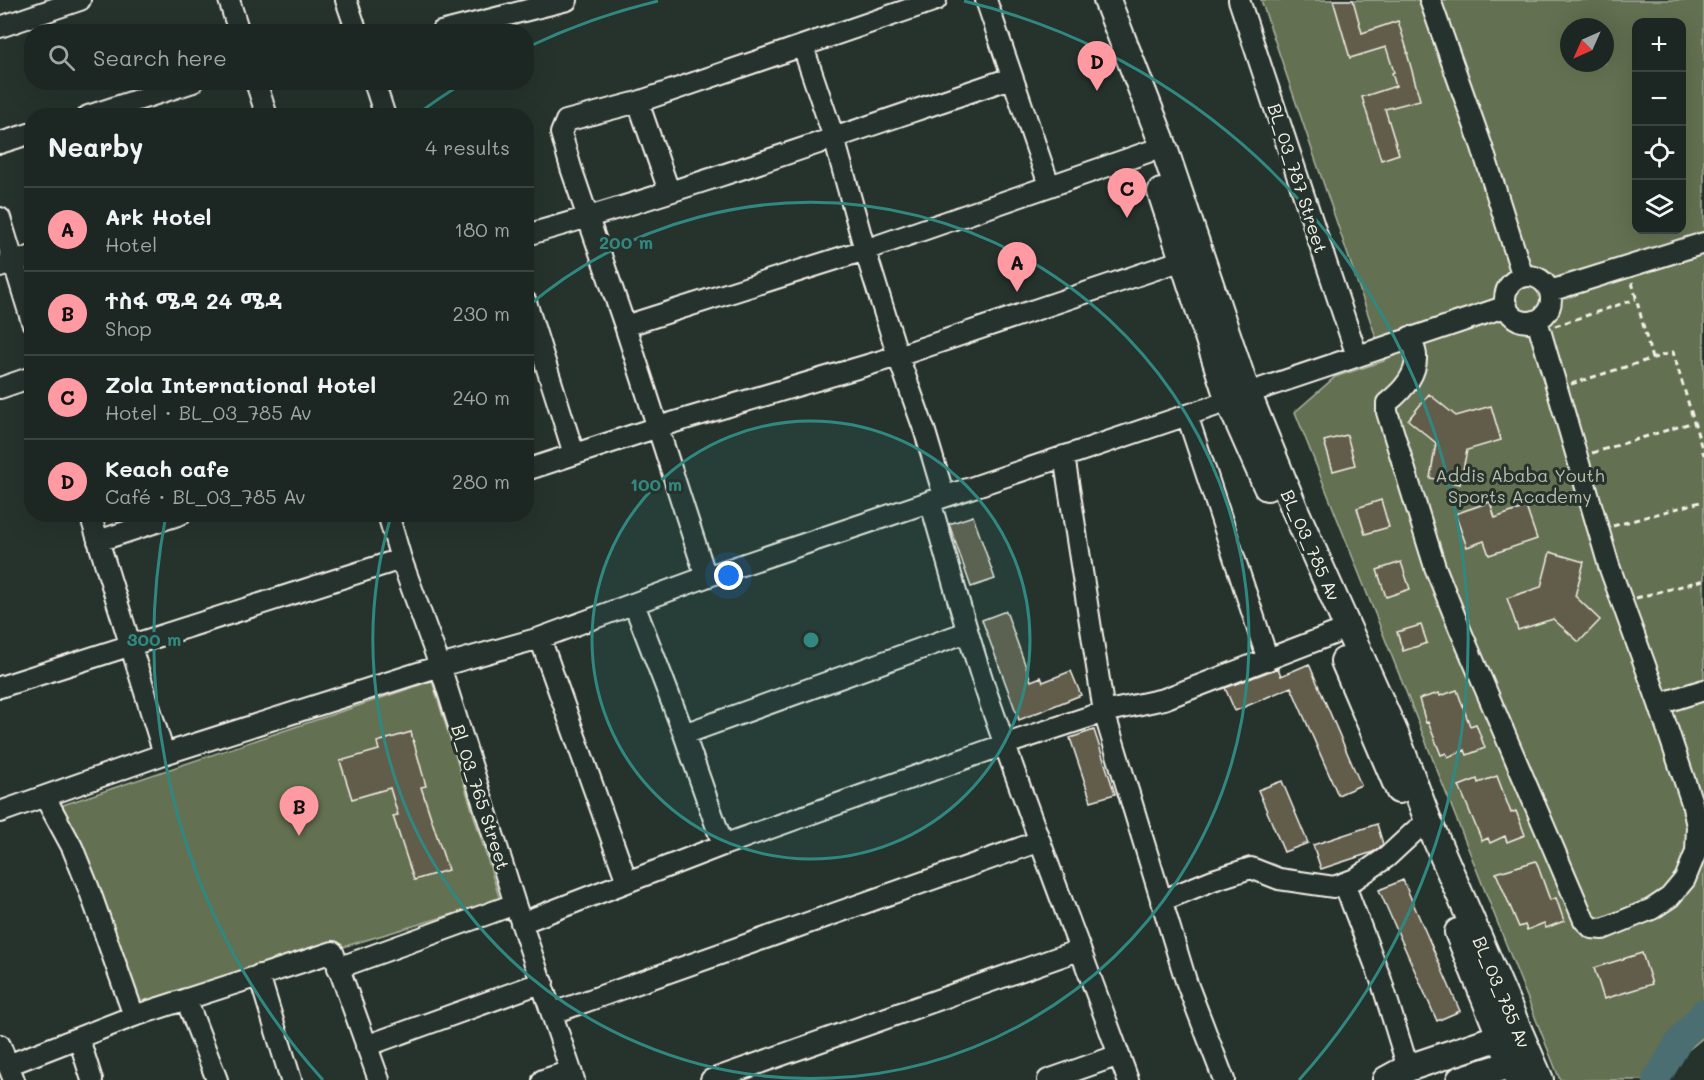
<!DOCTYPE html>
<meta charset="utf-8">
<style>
:root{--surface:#1c2622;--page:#252e2a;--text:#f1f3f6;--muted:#a0a5a5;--line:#3a4340;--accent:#ff9aa2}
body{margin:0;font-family:Mali,"Noto Sans Ethiopic",sans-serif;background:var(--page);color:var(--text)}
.controls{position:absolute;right:18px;top:18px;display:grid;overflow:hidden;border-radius:12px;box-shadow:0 6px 24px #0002}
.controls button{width:54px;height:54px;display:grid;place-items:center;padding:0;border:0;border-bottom:2px solid var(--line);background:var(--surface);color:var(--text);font:30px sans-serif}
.compass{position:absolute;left:1560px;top:18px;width:54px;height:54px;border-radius:50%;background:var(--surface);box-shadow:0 6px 24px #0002;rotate:225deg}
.you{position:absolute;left:729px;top:576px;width:21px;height:21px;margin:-15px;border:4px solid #fff;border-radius:50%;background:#1a73e8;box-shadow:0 0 0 9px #1a73e833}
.badge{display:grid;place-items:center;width:39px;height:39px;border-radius:50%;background:var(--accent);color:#111;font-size:20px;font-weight:700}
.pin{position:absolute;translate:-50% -50px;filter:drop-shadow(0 2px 3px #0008)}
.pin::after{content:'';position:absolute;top:32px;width:21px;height:18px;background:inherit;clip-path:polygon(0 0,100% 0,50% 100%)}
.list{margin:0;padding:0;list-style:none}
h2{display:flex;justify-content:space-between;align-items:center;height:78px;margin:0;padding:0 24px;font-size:26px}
h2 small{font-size:20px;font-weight:400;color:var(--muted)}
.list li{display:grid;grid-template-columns:39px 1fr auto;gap:18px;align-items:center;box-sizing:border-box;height:84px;padding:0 24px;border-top:2px solid var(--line)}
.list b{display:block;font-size:22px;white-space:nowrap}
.list p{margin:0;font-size:20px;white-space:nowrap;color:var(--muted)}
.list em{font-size:20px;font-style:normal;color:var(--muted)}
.icon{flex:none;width:33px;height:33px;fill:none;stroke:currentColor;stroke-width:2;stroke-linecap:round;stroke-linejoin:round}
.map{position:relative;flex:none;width:1704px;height:1080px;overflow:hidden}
.search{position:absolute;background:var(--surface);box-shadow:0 6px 24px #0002;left:24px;top:24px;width:510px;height:66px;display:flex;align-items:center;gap:15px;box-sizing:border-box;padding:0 21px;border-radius:24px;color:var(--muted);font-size:22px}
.panel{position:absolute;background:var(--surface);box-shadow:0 6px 24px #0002;left:24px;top:108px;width:510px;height:414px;border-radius:24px}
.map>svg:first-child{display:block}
.green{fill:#647051;stroke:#acb09c;stroke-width:1.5;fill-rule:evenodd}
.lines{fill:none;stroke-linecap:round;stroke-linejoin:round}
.river{stroke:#4c6e73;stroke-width:27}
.building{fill:#625d4b;stroke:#f4f1e8;stroke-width:1.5}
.minor-casing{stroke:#f4f1e8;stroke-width:24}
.major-casing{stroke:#f4f1e8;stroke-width:30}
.path{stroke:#f4f1e8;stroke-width:3;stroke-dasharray:6 4.5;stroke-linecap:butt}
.minor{stroke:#26332d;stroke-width:20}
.major{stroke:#26332d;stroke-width:26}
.ring{fill:none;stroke:#318880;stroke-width:3}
.labels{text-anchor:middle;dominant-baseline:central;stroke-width:6;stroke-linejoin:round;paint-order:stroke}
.street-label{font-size:18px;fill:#f4f1e8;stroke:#26332d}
.park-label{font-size:18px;fill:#babdac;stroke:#26332d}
.centre{fill:#318880;stroke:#26332d;stroke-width:3}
.ring-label{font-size:18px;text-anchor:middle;font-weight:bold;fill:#318880;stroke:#26332d;stroke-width:6;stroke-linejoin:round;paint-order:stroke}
</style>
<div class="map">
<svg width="1704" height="1080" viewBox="0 0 1704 1080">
<rect width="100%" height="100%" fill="#26332d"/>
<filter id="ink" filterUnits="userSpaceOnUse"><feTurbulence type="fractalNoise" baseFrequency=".0167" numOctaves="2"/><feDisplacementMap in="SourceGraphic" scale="12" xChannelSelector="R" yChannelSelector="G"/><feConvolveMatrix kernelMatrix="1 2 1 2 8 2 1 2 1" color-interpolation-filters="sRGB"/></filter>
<g filter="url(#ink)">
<path class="green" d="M1261,0H1704V1037L1675,1061L1659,1080H1560L1295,412L1335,377L1384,361ZM1636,22H1682V230H1636ZM1569,27H1605V63H1569Z
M432,681L500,900L132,1010L48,810Z"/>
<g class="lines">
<path class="river" d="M1656,1080L1679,1041L1704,1012"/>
</g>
<path class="building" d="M1333,0H1353L1362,33L1398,21L1408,53H1407L1420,100L1385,109L1399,154L1381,160L1362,97L1396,86L1392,73L1394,72L1386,47L1350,58Z
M1429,394L1456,416L1491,406L1501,440L1467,450L1460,484L1430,478L1436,443L1408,420Z
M1347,435L1355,465L1333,471L1324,441Z
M1381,500L1389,527L1365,534L1357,508Z
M1490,502L1495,518L1526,507L1537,539L1489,555L1484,541L1467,547L1455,514Z
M973,516L995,579L971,587L949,524Z
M1550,552L1584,562L1575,596L1600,620L1579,642L1553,619L1518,630L1507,598L1541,587Z
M1401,562L1410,589L1386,597L1377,570Z
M1006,611L1031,681L1041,677L1043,682L1071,671L1081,695L1019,720L982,620Z
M1421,625L1427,643L1403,651L1397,632Z
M1309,664L1361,785L1338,795L1291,687L1235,711L1225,688L1278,668L1281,676Z
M1457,690L1470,726L1476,724L1485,748L1467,755L1465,750L1448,757L1446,753L1441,755L1428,722L1426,723L1419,699L1439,693L1440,696Z
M1094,730L1115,794L1091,801L1070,738Z
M411,732L426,786L421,787L448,870L414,880L393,816L398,815L390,788L352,799L340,761L379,750L377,742Z
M1497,776L1511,813L1516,811L1525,835L1507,842L1505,836L1490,843L1488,838L1482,841L1459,786L1477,779L1478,783Z
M1282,781L1308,843L1284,852L1258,790Z
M1377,824L1383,844L1379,848L1373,852L1321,869L1313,845Z
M1536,861L1550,900L1556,898L1564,921L1546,928L1544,923L1527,930L1525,925L1519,927L1496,873Z
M1403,880L1460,1011L1437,1021L1379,890Z
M1642,953L1652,984L1604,999L1594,968Z"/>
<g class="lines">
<g class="minor-casing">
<path id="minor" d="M229,0L239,32
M346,0L357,32
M986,0L1049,185
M1239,0L1357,356
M1430,0L1481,144L1523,277
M0,27L80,0
M441,32L567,0
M803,47L834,138L865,250L898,356L925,432L944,496
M256,82L267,116
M374,82L385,116
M638,102L669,191
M88,116L193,82
M0,143L32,133
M0,218L32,322
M526,235C690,189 850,132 1011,78
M0,267L32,256
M1505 299a23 23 0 1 1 46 0a23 23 0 1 1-46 0Z
M1550,291L1704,243
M526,302L574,454
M625,326L865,250L1148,152
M1410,337C1412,343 1416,350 1416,356C1417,376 1401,392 1387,403V412L1435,567L1459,627L1584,920L1592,928L1603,929L1652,909L1670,897L1685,879L1696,852L1697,826L1692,803L1659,704L1609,566L1537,320
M0,388L32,377
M1187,415L1268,660
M1064,456L1104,712L1186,981L1224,1080
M526,470L658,427L898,356L1183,260
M930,501C949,566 966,632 988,697C1032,825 1082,952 1128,1080
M90,514L164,754
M388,514L401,559L440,666L515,904L574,1080
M98,541L181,514
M706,577L625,326L571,168L561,133L566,121L638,102L936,0
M634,604L684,734L723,845
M540,638L627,882
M0,687L401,559
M1659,704L1704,690
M684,734L967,632
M45,797L72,847L89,889L134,1016
M0,812L164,754L440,666L540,638L706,577L1229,401L1248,393L1507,306
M1344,883L1381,980L1408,1068
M1161,901L1213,880L1251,868L1279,879L1334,887L1355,879L1387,857L1416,830L1429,823
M521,923L723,845L1006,744L1104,712L1164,699L1333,634
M338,968L515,904
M259,975L291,1080
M186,999L217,1080
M553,1013L1040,841
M79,1039L92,1080
M0,1045L14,1080
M366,1046L543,982
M8,1065L134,1016L333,952L379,1080
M543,1080L571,1071
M711,1080L1079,950
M1048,1080L1119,1055"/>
</g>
<g class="major-casing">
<path id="major" d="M1107,0L1161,139L1242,379L1260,424L1295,510L1396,736L1429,823L1540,1080
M1161,192L1229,401L1267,487
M1344,661L1399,790
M1458,932L1518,1080
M1386,1080L1408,1068L1500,1037
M1460,1080L1512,1064"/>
</g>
<path class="path" d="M1632,282L1652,359
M1555,326L1636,299
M1571,384L1673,352L1704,455
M1592,453L1694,422
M1613,526L1704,501
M1636,598L1704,580"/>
<use href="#minor" class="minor"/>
<use href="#major" class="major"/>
</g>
</g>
<circle cx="811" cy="640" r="219" fill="#318880" fill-opacity=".12"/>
<g class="ring">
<circle cx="811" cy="640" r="219"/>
<path d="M527 307A438 438 0 1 1 391 516"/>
<path d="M323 1080A657 657 0 0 1 166 515M416 115A657 657 0 0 1 463 83M528 47A657 657 0 0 1 658 1M964 1A657 657 0 0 1 1299 1080"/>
</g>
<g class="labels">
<g class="street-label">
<text transform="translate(1298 178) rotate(72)">BL_03_787 Street</text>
<text transform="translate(1311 545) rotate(66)">BL_03_785 Av</text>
<text transform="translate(481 797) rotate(72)">Bl_03_765 Street</text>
<text transform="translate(1502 992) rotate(67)">BL_03_785 Av</text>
</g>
<g class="park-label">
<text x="1520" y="475">Addis Ababa Youth<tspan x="1520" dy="21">Sports Academy</tspan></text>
</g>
</g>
<circle cx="811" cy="640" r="9" class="centre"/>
<g class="ring-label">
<text x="626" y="249">200 m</text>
<text x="656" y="491">100 m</text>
<text x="154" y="646">300 m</text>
</g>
</svg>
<div class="controls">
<button>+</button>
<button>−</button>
<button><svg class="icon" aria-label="locate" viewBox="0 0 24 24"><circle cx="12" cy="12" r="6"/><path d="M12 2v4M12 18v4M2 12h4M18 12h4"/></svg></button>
<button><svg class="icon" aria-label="layers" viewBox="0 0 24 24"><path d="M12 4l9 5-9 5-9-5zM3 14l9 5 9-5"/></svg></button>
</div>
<svg class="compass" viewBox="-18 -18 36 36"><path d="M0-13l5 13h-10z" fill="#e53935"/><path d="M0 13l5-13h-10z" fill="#a0a5a5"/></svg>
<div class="you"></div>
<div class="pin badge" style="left:1017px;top:292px">A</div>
<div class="pin badge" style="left:299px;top:836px">B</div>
<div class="pin badge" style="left:1127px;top:218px">C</div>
<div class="pin badge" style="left:1097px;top:91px">D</div>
<div class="search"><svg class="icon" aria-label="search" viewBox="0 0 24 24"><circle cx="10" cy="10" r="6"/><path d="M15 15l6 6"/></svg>Search here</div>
<section class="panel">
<h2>Nearby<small>4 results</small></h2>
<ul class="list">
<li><span class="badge">A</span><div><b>Ark Hotel</b><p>Hotel</p></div><em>180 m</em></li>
<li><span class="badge">B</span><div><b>ተስፋ ሜዳ 24 ሜዳ</b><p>Shop</p></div><em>230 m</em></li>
<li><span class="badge">C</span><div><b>Zola International Hotel</b><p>Hotel · BL_03_785 Av</p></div><em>240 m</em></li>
<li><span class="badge">D</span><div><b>Keach cafe</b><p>Café · BL_03_785 Av</p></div><em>280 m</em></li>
</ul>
</section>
</div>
